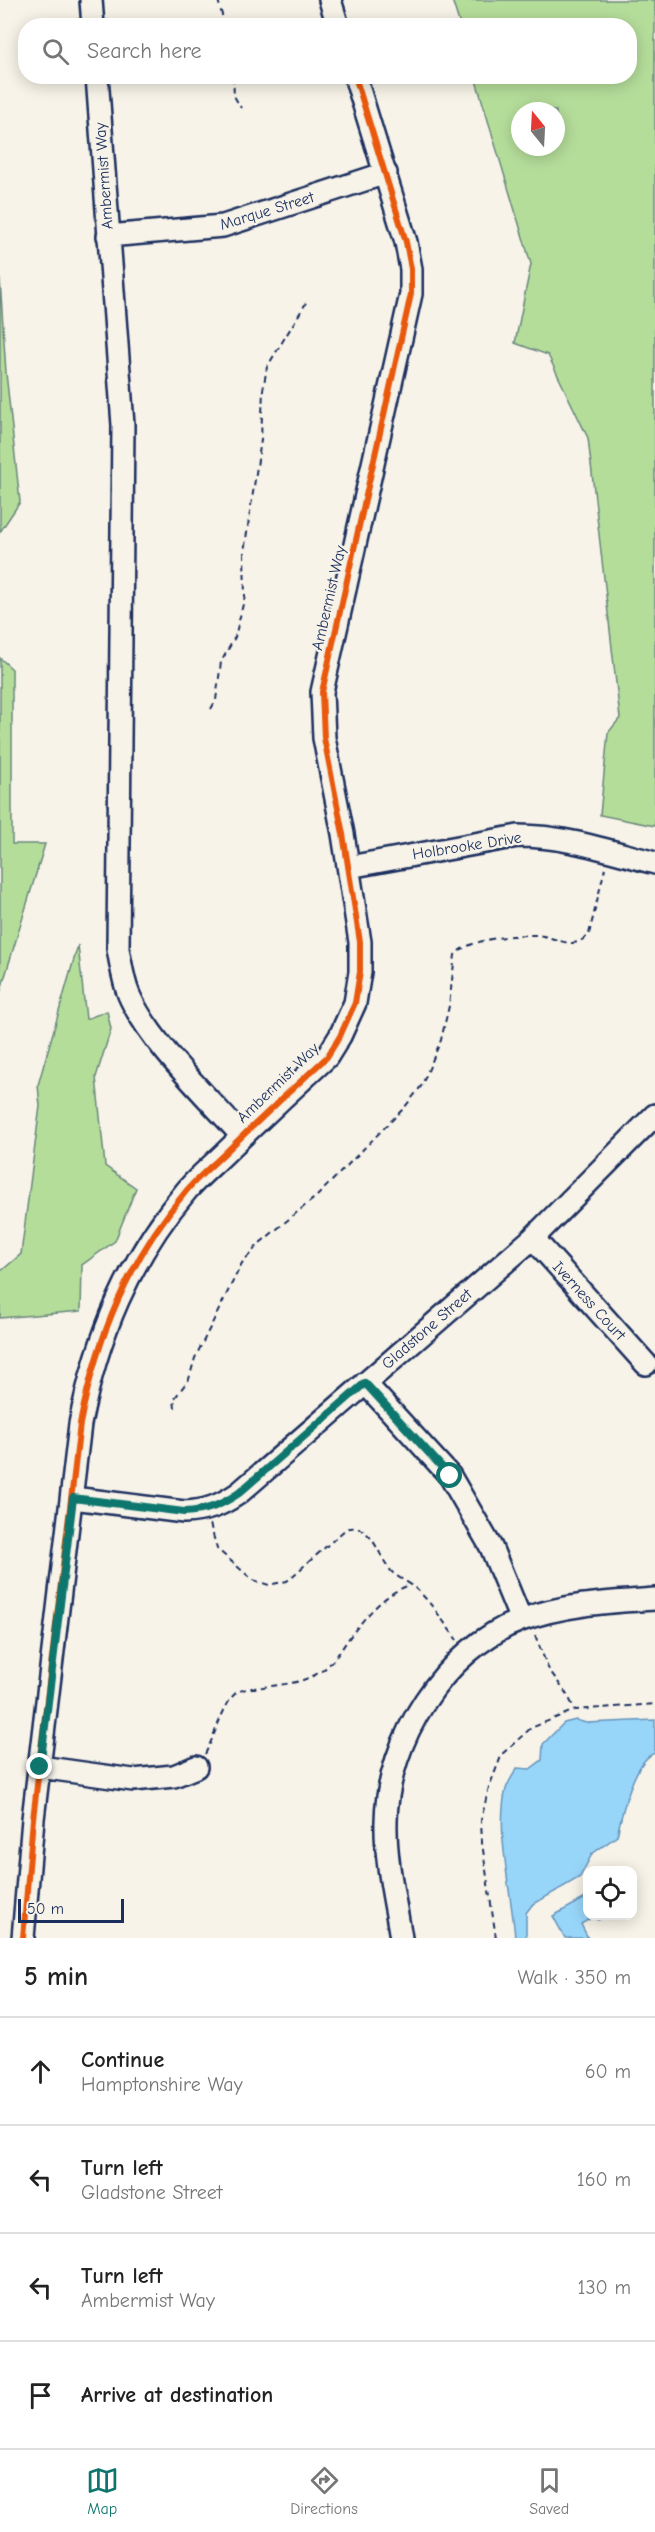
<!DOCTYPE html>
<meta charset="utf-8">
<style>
:root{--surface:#fff;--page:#f6f6f6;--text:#222;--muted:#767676;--line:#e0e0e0;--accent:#0f766e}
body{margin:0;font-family:"Comic Neue",sans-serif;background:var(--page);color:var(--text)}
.controls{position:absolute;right:18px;bottom:18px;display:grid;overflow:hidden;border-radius:12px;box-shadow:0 3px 15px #0003}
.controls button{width:54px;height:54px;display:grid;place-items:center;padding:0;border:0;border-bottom:2px solid var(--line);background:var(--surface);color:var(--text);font:30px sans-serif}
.compass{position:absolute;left:511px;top:102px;width:54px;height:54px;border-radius:50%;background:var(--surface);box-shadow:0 3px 15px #0003;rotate:342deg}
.scale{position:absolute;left:18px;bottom:15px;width:106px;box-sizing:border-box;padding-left:6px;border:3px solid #1b2f5e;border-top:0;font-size:16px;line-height:21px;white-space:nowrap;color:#1b2f5e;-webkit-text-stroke:4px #f7f3e8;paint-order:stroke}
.stop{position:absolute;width:18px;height:18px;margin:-14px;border:4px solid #0f766e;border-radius:50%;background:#fff}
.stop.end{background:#0f766e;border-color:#fff;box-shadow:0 2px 6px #0008}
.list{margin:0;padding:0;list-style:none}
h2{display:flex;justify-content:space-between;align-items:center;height:78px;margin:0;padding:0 24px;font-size:26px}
h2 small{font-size:20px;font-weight:400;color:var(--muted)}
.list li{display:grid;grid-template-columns:39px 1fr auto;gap:18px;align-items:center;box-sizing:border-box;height:108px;padding:0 24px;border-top:2px solid var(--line)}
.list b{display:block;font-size:22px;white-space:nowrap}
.list p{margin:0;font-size:20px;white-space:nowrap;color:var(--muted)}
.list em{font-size:20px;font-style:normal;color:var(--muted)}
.icon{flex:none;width:33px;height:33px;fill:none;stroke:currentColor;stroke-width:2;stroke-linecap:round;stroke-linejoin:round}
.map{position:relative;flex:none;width:655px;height:1938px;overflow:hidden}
.search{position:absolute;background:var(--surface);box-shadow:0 3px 15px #0003;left:18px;right:18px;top:18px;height:66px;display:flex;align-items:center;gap:15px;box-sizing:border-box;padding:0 21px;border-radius:24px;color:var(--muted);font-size:22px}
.sheet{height:510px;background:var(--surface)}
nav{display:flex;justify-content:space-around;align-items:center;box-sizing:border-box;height:84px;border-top:2px solid var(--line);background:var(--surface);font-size:16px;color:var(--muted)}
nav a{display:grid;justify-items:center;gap:3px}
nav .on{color:var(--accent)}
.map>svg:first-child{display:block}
.green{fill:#b5dd9a;stroke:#68867c;stroke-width:1.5;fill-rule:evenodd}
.water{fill:#98d6f9;stroke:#6693bb;stroke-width:1.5}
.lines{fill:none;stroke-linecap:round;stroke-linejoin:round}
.minor-casing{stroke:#1b2f5e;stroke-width:26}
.path{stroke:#1b2f5e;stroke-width:2;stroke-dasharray:6 4.5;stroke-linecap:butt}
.minor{stroke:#f7f3e8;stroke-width:21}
.cycleway-casing{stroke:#f7f3e8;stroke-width:10}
.cycleway{stroke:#e8590c;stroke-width:6}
.route{stroke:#0f766e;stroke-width:8}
.labels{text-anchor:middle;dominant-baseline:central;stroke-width:4.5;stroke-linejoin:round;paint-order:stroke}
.street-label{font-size:16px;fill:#1b2f5e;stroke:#f7f3e8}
</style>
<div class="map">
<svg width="655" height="1938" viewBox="0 0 655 1938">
<rect width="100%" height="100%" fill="#f7f3e8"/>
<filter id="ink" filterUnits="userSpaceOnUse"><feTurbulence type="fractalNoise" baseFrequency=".0167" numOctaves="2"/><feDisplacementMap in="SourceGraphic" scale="12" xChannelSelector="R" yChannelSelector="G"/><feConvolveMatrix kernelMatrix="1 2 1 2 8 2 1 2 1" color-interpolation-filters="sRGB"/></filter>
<g filter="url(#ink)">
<path class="green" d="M452,0H655V826L600,815L608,733L620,718L588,438L548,355L515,343L531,264L475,77L630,76V26L460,25ZM520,111H556V147H520Z
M0,279L6,373L20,502L0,532Z
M0,658L12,669V844H45L0,993Z
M78,945L86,1019L107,1011L111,1029L96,1077L105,1166L136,1188L115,1241L82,1265L81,1311L0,1318V1272L21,1254L40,1106L38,1085Z"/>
<path class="water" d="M576,1720L586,1723L655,1720V1753C634,1759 621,1816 617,1836L592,1854L580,1877L532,1905L526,1913V1938H515C512,1894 495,1831 506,1789C508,1782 514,1774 517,1768L530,1769L542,1760L543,1744L564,1723Z
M587,1897L588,1916L604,1917L598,1920L593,1917L581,1924L588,1938H565L553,1916Z"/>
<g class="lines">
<g class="minor-casing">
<path id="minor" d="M91,0L93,26
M330,0L338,26
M97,76L123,425L118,949C121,964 123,981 129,995C150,1043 207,1096 242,1136
M108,236L223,226L386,173
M349,867L518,836C566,836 609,851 655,863
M533,1238L646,1364
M365,1383L450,1476L491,1547L521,1620
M73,1498L184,1512C206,1511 220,1506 239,1493L533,1238L655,1115
M40,1767L133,1780L174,1776L196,1767
M23,1938L33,1819L80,1424C97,1336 129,1259 187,1190C199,1176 214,1164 227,1151C260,1119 293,1088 327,1057L340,1036L355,1003L360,972V942L343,834L324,738L322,692L411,294V269L406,242L355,76
M401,1938C395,1900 385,1860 386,1821C387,1741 444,1649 521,1620C564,1604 610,1602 655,1599"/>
</g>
<path class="path" d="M218,0L225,26
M233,76L234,96L241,108
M211,709L216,700L221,662L235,637L245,596L244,552L261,440L263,390L267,367L306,303
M175,1408L174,1399L189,1379L195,1358L242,1263L260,1243L318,1195L405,1107L422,1085L441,1040L449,1006L455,955C465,940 517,934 535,935C548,935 560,943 572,943C579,943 584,939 589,934L605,868
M210,1524L217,1549L253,1580L269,1585L287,1581L346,1529C372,1520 379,1560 393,1573C400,1579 409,1582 416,1589C432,1603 444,1623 457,1640
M535,1635L548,1668L568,1696L575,1710
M205,1754C214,1738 224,1702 236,1693C244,1688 254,1688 263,1687C285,1684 305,1683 323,1670C336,1660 343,1646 352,1634C367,1615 387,1591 411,1585
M496,1938L482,1843L481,1820L489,1787L502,1754L531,1728L575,1710L655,1704"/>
<use href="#minor" class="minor"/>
<g class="cycleway-casing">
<path id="cycleway" d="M23,1938L33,1819L80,1424C97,1336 129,1259 187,1190C199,1176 214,1164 227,1151C260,1119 293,1088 327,1057L340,1036L355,1003L360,972V942L343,834L324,738L322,692L411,294V269L406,242L355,76"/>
</g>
<use href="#cycleway" class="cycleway"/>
</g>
</g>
<g class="lines" filter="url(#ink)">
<path class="route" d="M40,1767L73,1498L184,1512C206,1511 220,1506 239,1493L365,1383L450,1476"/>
</g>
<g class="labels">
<g class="street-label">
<text transform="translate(104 176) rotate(-94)">Ambermist Way</text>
<text transform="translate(267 211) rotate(-17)">Marque Street</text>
<text transform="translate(329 598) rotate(-77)">Ambermist Way</text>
<text transform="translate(467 846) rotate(-9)">Holbrooke Drive</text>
<text transform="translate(278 1083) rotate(-44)">Ambermist Way</text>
<text transform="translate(589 1301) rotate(48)">Iverness Court</text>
<text transform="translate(427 1329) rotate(-41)">Gladstone Street</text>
</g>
</g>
</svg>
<div class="controls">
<button><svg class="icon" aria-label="locate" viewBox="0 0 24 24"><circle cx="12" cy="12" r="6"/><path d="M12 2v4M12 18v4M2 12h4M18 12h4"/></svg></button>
</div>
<svg class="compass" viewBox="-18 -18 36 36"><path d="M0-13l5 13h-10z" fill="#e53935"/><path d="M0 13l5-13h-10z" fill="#767676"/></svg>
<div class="scale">50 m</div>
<div class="stop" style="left:450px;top:1476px"></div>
<div class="stop end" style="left:40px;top:1767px"></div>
<div class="search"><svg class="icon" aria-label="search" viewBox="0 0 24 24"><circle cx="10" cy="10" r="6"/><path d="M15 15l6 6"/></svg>Search here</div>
</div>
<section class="sheet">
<h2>5 min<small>Walk · 350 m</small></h2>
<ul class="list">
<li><svg class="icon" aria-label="ahead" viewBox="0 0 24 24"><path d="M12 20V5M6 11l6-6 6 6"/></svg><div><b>Continue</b><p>Hamptonshire Way</p></div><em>60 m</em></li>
<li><svg class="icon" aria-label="left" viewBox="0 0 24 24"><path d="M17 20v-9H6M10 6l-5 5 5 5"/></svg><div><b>Turn left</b><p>Gladstone Street</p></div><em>160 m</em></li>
<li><svg class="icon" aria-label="left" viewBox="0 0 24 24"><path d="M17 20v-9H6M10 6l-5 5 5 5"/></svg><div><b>Turn left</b><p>Ambermist Way</p></div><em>130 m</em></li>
<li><svg class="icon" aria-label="arrive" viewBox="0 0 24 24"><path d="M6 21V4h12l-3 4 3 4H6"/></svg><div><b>Arrive at destination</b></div></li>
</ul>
</section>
<nav>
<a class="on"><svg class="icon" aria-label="map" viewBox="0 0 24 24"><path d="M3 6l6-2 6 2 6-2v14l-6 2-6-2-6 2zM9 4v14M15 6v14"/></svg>Map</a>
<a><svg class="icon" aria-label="directions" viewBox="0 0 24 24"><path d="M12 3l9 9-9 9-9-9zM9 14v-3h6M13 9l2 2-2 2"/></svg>Directions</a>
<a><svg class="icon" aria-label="saved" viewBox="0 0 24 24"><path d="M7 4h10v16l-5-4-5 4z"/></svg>Saved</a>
</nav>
